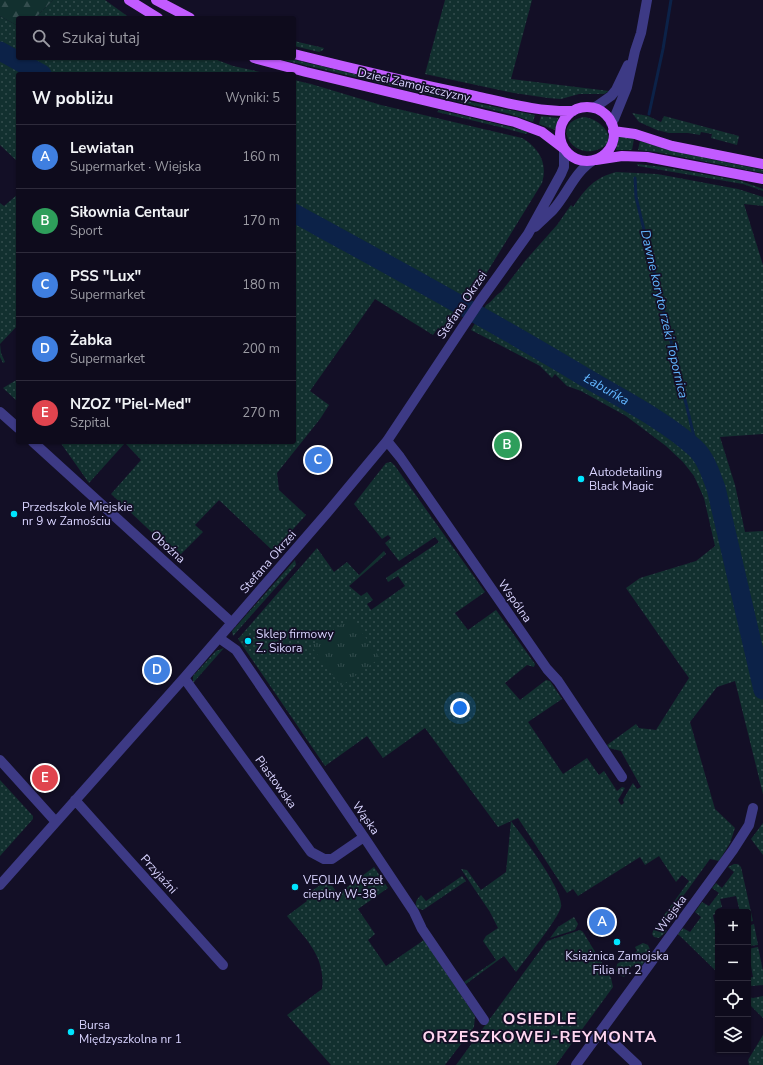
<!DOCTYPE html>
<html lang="pl">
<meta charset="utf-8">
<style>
:root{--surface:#0e0b1c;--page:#171425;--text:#f1f3f6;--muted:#9b9ba3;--line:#2e2b3b;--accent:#00e5ff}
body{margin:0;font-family:"Nunito Sans",sans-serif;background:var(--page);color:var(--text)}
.controls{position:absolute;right:12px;bottom:12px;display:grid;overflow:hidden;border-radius:4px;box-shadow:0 1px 3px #0004}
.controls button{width:36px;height:36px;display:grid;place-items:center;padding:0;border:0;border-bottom:1px solid var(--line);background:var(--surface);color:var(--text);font:20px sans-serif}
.you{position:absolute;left:460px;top:708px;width:14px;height:14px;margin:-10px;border:3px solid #fff;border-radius:50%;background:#1a73e8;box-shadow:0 0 0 6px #1a73e833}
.badge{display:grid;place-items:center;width:26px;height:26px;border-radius:50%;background:var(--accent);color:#fff;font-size:13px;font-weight:700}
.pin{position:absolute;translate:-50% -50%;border:2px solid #fff;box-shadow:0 1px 4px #0006}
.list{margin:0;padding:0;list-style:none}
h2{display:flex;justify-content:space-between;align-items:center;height:52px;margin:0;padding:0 16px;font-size:17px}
h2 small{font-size:13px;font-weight:400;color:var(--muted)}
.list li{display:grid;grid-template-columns:26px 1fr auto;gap:12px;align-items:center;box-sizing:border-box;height:64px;padding:0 16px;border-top:1px solid var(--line)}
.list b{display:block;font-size:15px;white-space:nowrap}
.list p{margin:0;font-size:13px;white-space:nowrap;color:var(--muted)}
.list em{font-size:13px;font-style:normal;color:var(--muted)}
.icon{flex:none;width:22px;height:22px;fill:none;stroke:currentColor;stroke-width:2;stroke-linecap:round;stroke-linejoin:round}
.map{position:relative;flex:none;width:763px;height:1065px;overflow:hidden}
.search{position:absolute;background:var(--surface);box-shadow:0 1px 3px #0004;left:16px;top:16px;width:280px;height:44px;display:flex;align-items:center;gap:10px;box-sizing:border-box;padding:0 14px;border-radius:4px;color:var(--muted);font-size:15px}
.panel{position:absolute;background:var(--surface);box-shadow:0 1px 3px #0004;left:16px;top:72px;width:280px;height:372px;border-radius:4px}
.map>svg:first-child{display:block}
.grass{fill:url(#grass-dots)}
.forest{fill:url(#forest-firs)}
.park{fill:url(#park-tufts)}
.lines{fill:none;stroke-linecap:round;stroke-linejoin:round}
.stream{stroke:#0c2248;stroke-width:3}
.river{stroke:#0c2248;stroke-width:19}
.street{stroke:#3d3a85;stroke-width:10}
.primary{stroke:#c25bff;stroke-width:10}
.poi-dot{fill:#00e5ff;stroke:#130f26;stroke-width:1.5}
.labels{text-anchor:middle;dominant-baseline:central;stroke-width:3.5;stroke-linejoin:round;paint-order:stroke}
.street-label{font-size:12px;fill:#d9d4ff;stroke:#130f26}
.poi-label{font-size:12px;fill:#d9d4ff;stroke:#130f26;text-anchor:start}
.water-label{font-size:13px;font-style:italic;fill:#62b6ff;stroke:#130f26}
.district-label{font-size:16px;font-weight:bold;letter-spacing:1px;fill:#ffd6f0;stroke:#130f26}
</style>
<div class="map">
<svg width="763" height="1065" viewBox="0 0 763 1065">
<defs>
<pattern id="grass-dots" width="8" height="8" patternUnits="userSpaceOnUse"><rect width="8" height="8" fill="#12302f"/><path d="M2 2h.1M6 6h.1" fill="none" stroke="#344d4e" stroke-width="1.8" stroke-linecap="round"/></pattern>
<pattern id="forest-firs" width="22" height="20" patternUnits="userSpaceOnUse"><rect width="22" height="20" fill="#12302f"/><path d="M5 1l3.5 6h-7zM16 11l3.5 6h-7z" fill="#344d4e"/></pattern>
<pattern id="park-tufts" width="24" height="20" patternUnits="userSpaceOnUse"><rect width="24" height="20" fill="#12302f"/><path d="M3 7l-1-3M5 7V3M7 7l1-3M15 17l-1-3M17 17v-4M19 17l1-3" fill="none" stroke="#344d4e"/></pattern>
</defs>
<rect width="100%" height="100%" fill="#130f26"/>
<path class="grass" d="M53,0H105L130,18H35Z
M445,0H532L511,79L609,91L604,94H579L561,99L548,98L514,93L425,74Z
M0,16L18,26V58H212L233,66L269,74H18V162L0,145Z
M294,41L324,48L323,50L319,52L294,46Z
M275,58H287L471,102L535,115L533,122L510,114Z
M294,80L311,84L381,105L522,138C539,148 548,163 542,183L457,321L448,320L442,330L438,328L433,335L375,299L310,391L329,405L320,419L277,473L279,490L306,515L273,551L219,500L195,525L203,532L178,557L111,494L141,460L125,443L89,483L60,442H294Z
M439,110L514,128L528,132L526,134L500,127L437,112Z
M632,113L648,116L661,122L664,116L739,136L737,145L711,138L712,134L701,132L700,135L688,133H669L657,130L639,122Z
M541,116L558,118L559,120L555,130L539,124Z
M584,117C601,119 621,140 599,149C573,161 549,123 584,117Z
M619,135L634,139L632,150H616Z
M640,141L673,151L763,170V173L656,152L638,150Z
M637,164L664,167L741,181L763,189V191L743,184L638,166Z
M616,172L657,174L738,189L763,197V206L744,204L763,265V434L720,437L735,485L745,532L763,531V794L735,681L717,687L690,722L715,809L735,828L730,843L719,861L710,859L660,928L667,931L659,938L654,937L652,934L654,929L689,881L682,875L676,882L659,856L645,865L640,857L578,896L573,889L567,893L518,818L511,821C522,836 564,890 561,907C558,919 525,960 516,972L504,956L466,984L464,982L496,960L483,941L486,936L498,928L490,912L461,869L467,870L481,890L506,872L511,821L498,827L425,728L383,758L367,736L325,766L238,639L317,548L334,572L347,562L359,575L384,551L386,554L349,586L361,596L367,592L373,600L367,604L371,610L405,586L398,576L388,582L386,578L439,542L435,537L399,561L385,543L391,538L388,535L382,539L354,504L386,463L391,462L395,466L485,592L455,613L468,630L496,610L535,664L534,667L527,665L505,683L520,700L546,680L550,681L562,699L528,722L563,774L587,758L599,775L604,771L617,791L622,787L625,788L618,800L621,805L624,803L623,800L631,786L633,783L637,789L641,787L621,751L609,748L607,745L636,724L639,728L656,730L689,678L626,588L640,578L696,561L715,546L704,498L694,476L683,462L666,446L626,416L581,391L567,386L555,374L552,378L540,366L471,330L486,305C493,301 495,295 501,292L525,261L557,225L571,205L573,207C586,188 594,178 616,172Z
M18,194V325L0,344L1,353L5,362L3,363L0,357V203L4,206Z
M18,379V402L3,388Z
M295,560L296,565L233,636L232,631Z
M224,648L193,683V676L216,651Z
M0,780L33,816V819L0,856Z
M763,823V855L751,839Z
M734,864H738L741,867L753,921L748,922V912H740L736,896L720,899L722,907L717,909L718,913L713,915L718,941V973L678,934L683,928L690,932L701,917L695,912L702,902L709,906L719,893L712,888L716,883L722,888L734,872L728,867Z
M374,867L388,888L358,909L375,934L368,940L386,966L424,940L475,1016L474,1027L445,1065H331L287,1015L322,989C326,957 306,939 287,916L307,901L304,896L328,880L338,894Z
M462,876L466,881L423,910L417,908C414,903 417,899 421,895L426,901Z
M574,917L578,924L575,930L550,938L558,927Z
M754,924L758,945L748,946V926Z
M580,930L583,932L611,978L613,987L556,1065H456L547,941Z
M643,943L648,945L651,952L641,967L632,966L624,977L618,974L616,971L617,964L637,951L635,947Z
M758,947L763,971V985L752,986L748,984V978L753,977L748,949Z
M763,996V1018L748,1003V997L753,998Z
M763,1035V1065H749L748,1060Z"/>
<path class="forest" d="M0,0H53L35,18H18V26L0,16Z"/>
<path class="park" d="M351,617L380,658L341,686L311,646Z"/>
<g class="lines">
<path class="stream" d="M649,114L663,49L671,0
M635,178L636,197L697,449"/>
<g class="river">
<path d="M0,51L42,74"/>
<path id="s1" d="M294,213C389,265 485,317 578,373C616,396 663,419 695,448C706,458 711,475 716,488L763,690"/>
</g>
<path class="street" d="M594,108L611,96L616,90L628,65
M611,123L614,119L627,87L635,51L641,33L647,0
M535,227C541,221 547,216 553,210C568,193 575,171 594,160
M0,412L18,428
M387,441L400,457L547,669L558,681L622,777
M33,442L232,623
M219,638L236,650L368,843L414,912L422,929L484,1020
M184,678L311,852L324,859H332L364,837
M0,760L56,822
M75,800L223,965
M0,885L184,678L327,513L387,441L480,301L528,234L561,174L564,167V149
M601,1031L637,1065
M576,1065L733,850L749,825L753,808"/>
<path class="primary" d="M129,0L158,18
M156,0L190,18
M294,54C354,69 414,83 475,96C507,103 539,112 573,111
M254,58L306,72L515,122L542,132L563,148
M560 134a27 27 0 1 1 54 0a27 27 0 1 1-54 0Z
M613,131L635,134L672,146L763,164
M596,160L622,156L647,157L763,179"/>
</g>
<g class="poi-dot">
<circle cx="581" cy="479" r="4"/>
<circle cx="14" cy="514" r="4"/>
<circle cx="248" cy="641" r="4"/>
<circle cx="295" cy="887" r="4"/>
<circle cx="617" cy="942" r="4"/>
<circle cx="71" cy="1032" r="4"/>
</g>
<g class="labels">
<g class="street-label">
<text transform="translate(414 85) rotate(13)">Dzieci Zamojszczyzny</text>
<text transform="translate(462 305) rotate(-56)">Stefana Okrzei</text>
<text transform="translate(168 547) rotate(42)">Oboźna</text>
<text transform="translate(268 562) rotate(-49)">Stefana Okrzei</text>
<text transform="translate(515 601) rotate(55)">Wspólna</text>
<text transform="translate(276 782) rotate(54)">Piastowska</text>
<text transform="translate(366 818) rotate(55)">Wąska</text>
<text transform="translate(159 874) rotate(48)">Przyjaźni</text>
<text transform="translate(671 914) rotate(-54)">Wiejska</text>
</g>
<g class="poi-label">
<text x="589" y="472">Autodetailing<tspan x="589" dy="14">Black Magic</tspan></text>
<text x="22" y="507">Przedszkole Miejskie<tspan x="22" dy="14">nr 9 w Zamościu</tspan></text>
<text x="256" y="634">Sklep firmowy<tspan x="256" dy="14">Z. Sikora</tspan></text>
<text x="303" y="880">VEOLIA Węzeł<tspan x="303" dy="14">cieplny W-38</tspan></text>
<text x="617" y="956" text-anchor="middle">Książnica Zamojska<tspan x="617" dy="14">Filia nr. 2</tspan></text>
<text x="79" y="1025">Bursa<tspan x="79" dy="14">Międzyszkolna nr 1</tspan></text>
</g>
<g class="water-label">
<text transform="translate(664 314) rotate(77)">Dawne koryto rzeki Topornica</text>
<text stroke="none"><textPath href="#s1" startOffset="359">Łabuńka</textPath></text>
</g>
<g class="district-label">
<text x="540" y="1019">OSIEDLE<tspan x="540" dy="18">ORZESZKOWEJ-REYMONTA</tspan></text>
</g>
</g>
</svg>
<div class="controls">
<button>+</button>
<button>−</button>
<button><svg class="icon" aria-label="locate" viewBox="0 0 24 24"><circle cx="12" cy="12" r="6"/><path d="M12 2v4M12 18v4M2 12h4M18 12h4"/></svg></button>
<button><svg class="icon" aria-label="layers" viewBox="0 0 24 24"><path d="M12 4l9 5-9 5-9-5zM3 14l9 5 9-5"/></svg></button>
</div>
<div class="you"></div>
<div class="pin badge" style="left:602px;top:922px;background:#3f7fe0">A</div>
<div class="pin badge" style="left:507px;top:445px;background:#2e9e5b">B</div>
<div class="pin badge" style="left:318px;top:460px;background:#3f7fe0">C</div>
<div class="pin badge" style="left:157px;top:670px;background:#3f7fe0">D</div>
<div class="pin badge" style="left:45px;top:778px;background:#e0444e">E</div>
<div class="search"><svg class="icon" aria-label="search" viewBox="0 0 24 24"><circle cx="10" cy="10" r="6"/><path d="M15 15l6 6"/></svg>Szukaj tutaj</div>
<section class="panel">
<h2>W pobliżu<small>Wyniki: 5</small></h2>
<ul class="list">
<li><span class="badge" style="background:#3f7fe0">A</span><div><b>Lewiatan</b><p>Supermarket · Wiejska</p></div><em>160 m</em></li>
<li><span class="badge" style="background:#2e9e5b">B</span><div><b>Siłownia Centaur</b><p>Sport</p></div><em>170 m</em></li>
<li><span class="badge" style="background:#3f7fe0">C</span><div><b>PSS &quot;Lux&quot;</b><p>Supermarket</p></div><em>180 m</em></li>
<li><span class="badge" style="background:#3f7fe0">D</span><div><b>Żabka</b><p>Supermarket</p></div><em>200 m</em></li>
<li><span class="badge" style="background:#e0444e">E</span><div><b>NZOZ &quot;Piel-Med&quot;</b><p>Szpital</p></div><em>270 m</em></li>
</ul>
</section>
</div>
